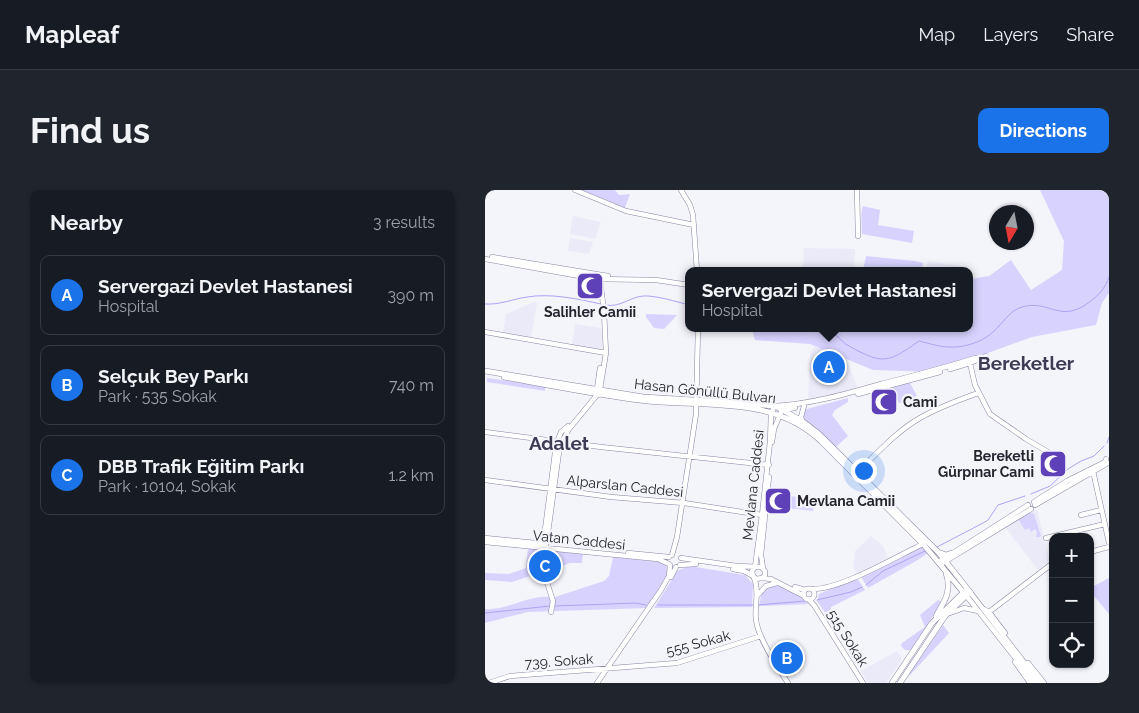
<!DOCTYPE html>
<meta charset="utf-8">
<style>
:root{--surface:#171b24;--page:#20242c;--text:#f1f3f6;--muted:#9ea1a6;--line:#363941;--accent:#1a73e8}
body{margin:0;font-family:Raleway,sans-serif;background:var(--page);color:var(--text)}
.controls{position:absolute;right:15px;bottom:15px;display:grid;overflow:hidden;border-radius:10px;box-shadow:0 1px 4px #0004}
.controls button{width:45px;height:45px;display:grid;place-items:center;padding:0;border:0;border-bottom:1px solid var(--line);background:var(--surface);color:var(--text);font:25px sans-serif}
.compass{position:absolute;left:504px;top:15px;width:45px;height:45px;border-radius:50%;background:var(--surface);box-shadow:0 1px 4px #0004;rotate:190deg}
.you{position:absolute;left:378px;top:280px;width:18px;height:18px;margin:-12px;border:4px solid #fff;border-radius:50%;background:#1a73e8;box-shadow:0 0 0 8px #1a73e833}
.badge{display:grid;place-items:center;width:32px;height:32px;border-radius:50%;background:var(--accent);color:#fff;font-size:16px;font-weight:700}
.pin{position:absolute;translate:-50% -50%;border:2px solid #fff;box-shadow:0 1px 5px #0006}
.popup{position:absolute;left:200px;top:77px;width:288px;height:65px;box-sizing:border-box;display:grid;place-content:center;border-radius:10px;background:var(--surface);filter:drop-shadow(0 1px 4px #0005);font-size:16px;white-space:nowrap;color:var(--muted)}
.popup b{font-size:19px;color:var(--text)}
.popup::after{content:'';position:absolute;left:50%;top:100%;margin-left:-10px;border:10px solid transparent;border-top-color:var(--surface)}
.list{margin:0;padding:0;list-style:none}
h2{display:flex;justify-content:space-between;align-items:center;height:65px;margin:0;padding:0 20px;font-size:21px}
h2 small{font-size:16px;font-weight:400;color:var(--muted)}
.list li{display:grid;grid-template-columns:32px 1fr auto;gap:15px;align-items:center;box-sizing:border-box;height:80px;margin:0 10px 10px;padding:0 10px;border:1px solid var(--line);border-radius:10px}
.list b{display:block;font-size:19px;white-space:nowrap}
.list p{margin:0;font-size:16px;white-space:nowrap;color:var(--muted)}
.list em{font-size:16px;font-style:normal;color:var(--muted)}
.icon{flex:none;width:28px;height:28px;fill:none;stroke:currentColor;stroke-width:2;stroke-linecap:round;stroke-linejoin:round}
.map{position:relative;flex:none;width:624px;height:493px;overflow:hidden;border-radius:10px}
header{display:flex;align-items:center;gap:30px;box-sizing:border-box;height:70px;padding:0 25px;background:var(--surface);border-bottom:1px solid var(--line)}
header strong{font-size:24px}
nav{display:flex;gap:28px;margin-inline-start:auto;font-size:18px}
.intro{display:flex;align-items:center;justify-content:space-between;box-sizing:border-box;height:120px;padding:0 30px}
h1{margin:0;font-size:35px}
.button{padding:12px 22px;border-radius:10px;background:var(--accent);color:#fff;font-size:18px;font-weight:700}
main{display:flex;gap:30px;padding:0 30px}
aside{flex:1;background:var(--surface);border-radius:10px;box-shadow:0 1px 4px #0004}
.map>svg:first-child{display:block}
.built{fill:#ebeaf9}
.green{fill:#d7d3fe}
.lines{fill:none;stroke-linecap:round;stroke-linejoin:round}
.stream{stroke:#ada4f4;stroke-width:1}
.secondary-casing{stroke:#8886a2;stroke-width:5.5}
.primary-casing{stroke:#8886a2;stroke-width:6}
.secondary{stroke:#fff;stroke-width:4.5}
.primary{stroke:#fff;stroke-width:5}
.labels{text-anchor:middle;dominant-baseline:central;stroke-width:4.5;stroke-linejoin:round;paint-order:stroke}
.poi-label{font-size:14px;font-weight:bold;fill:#25242f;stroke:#f4f4fb;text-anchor:start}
.street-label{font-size:14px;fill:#25242f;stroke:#f4f4fb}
.district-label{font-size:19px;font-weight:bold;fill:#3e3b55;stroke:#f4f4fb}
</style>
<header>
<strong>Mapleaf</strong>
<nav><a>Map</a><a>Layers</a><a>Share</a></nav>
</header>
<div class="intro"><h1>Find us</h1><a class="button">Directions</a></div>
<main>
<aside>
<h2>Nearby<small>3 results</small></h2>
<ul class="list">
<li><span class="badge">A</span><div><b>Servergazi Devlet Hastanesi</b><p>Hospital</p></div><em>390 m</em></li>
<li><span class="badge">B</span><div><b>Selçuk Bey Parkı</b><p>Park · 535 Sokak</p></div><em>740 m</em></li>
<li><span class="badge">C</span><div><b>DBB Trafik Eğitim Parkı</b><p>Park · 10104. Sokak</p></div><em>1.2 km</em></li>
</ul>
</aside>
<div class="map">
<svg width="624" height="493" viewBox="0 0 624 493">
<rect width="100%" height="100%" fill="#f4f4fb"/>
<path class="built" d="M88,26L116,32L110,49L85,44Z
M85,48L108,52L104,64L83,61Z
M319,58L370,59L369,81H318Z
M443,71L482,77V81H441Z
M49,112L52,113L46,148L18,143L21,124Z
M90,134L116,138L117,157L114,160L87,155Z
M330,156L360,167L373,199L323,210L325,163Z
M552,320L565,372L553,380L520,337L545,321Z
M386,346L398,356L403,368L372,383L368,378L370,361Z
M412,461L416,466V471L401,493H383L376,481Z"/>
<path class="green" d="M97,0H130L134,5L145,4L140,18Z
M555,0H624V103L617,113L611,135L547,147L451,182L388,180L325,154L270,150L267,139L264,138H484V97L486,89L504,86L526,70L546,100L577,80L579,51Z
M378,16L395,20L393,35L429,41L427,53L377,44C377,35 375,24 378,16Z
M381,66L430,71L438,73L437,81H378Z
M161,124L192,125L179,139L169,138L161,127Z
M2,188L60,196V201L2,192Z
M424,191L432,206L414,213L407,201L408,197Z
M363,208V212L350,220L347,225L363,246L350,258L332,239L316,228L318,220Z
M287,304L330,309L328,321L285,316Z
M545,322L549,324L556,346L554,347H551L552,342L550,339L546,342L544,338L540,340L533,329Z
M43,357L98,363L97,373H85L27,392L0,390V383L24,384L41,378Z
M436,357L443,363L431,371L383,398L376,387Z
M128,367L174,372L181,375L183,381L182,385L162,418L43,422L0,433V419C22,421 50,402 67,408L119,391L124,386Z
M204,376L260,385L268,394L267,417L169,418L192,381Z
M372,388L380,400L346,417V419L341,424L332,411L334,404Z
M624,388V424L605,401V398Z
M289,394C302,396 315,406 324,414L274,416L277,401Z
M453,410L457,412L426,460H420L416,456L417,453L440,437L435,425Z
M458,435L464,443L425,485L424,484Z
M299,457H315L312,475L298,482L288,461Z"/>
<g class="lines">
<path class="stream" d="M0,114C15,115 28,109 42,107C66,103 93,109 116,114
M120,115C135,118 145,107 158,106C169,105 193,112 204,115
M302,138C319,139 337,138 352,146C356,149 359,154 364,156C398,175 403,173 434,151C443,153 454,157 464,157C479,158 498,152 509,141C518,133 523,123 534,118C564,107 574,136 606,111C614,105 621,97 624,87
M622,253L624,247
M546,304L565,296L583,279L596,271L609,266L619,256
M452,357L498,333L503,330L513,315L540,306
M381,395L398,381L440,361
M332,410L366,402L377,397
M173,415H268
M273,415L320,411
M70,416L151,413L161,415
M0,423L65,416"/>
<g class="secondary-casing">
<path id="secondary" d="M90,0L141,21L209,35
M196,0L205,15L208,25L212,81
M372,0L373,46
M7,67L123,86
M0,69L111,89L171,90L204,95
M0,142L121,163
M485,173L490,195L505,224L541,249L563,262L578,278
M465,179L485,173L501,166
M112,199L115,178
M115,199L121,163L119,122L115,89
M373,204L455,182
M317,231L316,227L319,216
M0,242L116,257L284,275
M287,252L289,239L297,220L310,218
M608,281L624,353
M373,282C392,263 412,241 435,228C454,217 474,210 493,203
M0,290L126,307L199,313L277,325
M549,312L582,291L620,272L621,269
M550,315L623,273
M596,325L616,320
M0,348L61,354
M561,348L620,334
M0,352L173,369L184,374
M58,355L71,255L76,242L83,236
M61,357L75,255L84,239L112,205L116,204
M605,362L624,357
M143,363L184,367
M187,365L192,347L211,224L213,138
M196,368L252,376L276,377L280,381V385L277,388L271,389L268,386L267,381L270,377
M454,372L543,315
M456,374L546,319
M195,375L211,374
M270,377L277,325L285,252L286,223L290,216C326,214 361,204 396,194C427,186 459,178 490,168L493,169
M278,378L276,365L284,287
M248,379L259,381L268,386
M59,383L68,411L66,422
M186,387L191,377
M269,388C275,401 269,417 271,430C273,448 293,478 303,493
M277,388L286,389L319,406
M310,397L320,400
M318.5 404a5.5 5.5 0 1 1 11 0a5.5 5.5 0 1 1-11 0Z
M327,399C355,400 410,367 438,354
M485,402L555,493
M480,404L550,493
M272,406L281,396L292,393
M323,409L329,415L378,493
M499,419L504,422L520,443
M504,422L568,373
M465,423L479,418L493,421
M530,472L545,493
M543,473L559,493
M4,493L25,486L192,473L276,446
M112,493L176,400L184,386L185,375"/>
</g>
<g class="primary-casing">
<path id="primary" d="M0,181L158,207L241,212L290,216L294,218L317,231L334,244L454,363L485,402L460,426L415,493
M19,187C63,195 109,204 154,210C215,218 287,204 336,251L438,354L479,403
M453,362L461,365L467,363
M451,426C460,411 467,400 461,383
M407,493L447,433L480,401"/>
</g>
<use href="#secondary" class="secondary"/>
<use href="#primary" class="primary"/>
</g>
<defs>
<g id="mosque-square" transform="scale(1.4375)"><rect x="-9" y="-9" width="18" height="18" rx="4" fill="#5e41b9" stroke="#f4f4fb"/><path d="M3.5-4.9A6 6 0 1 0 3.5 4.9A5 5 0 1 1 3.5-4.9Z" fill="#fff"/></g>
</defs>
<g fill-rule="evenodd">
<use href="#mosque-square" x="105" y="96"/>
<use href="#mosque-square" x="399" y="212"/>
<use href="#mosque-square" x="568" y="274"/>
<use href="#mosque-square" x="293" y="311"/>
</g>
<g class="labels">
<g class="poi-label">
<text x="105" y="122" text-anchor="middle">Salihler Camii</text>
<text x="418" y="212">Cami</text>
<text x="549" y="266" text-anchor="end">Bereketli<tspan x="549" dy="16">Gürpınar Cami</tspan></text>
<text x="312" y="311">Mevlana Camii</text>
</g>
<g class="street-label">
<text transform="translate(220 201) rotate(6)">Hasan Gönüllü Bulvarı</text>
<text transform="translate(268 295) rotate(-84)">Mevlana Caddesi</text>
<text transform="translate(140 296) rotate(6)">Alparslan Caddesi</text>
<text transform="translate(94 350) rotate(6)">Vatan Caddesi</text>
<text transform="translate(363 448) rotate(58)">515 Sokak</text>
<text transform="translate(213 453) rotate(-15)">555 Sokak</text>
<text transform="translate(74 471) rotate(-4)">739. Sokak</text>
</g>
<g class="district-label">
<text x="541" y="173">Bereketler</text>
<text x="74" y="253">Adalet</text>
</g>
</g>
</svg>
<div class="controls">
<button>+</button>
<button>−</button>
<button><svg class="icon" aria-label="locate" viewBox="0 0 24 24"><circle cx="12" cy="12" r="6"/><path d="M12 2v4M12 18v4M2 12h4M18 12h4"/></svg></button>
</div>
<svg class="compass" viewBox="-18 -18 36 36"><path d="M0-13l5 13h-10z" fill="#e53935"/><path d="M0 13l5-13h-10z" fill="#9ea1a6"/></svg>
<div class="you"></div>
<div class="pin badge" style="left:344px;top:177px">A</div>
<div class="popup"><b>Servergazi Devlet Hastanesi</b>Hospital</div>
<div class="pin badge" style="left:302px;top:468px">B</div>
<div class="pin badge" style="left:60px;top:376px">C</div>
</div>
</main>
